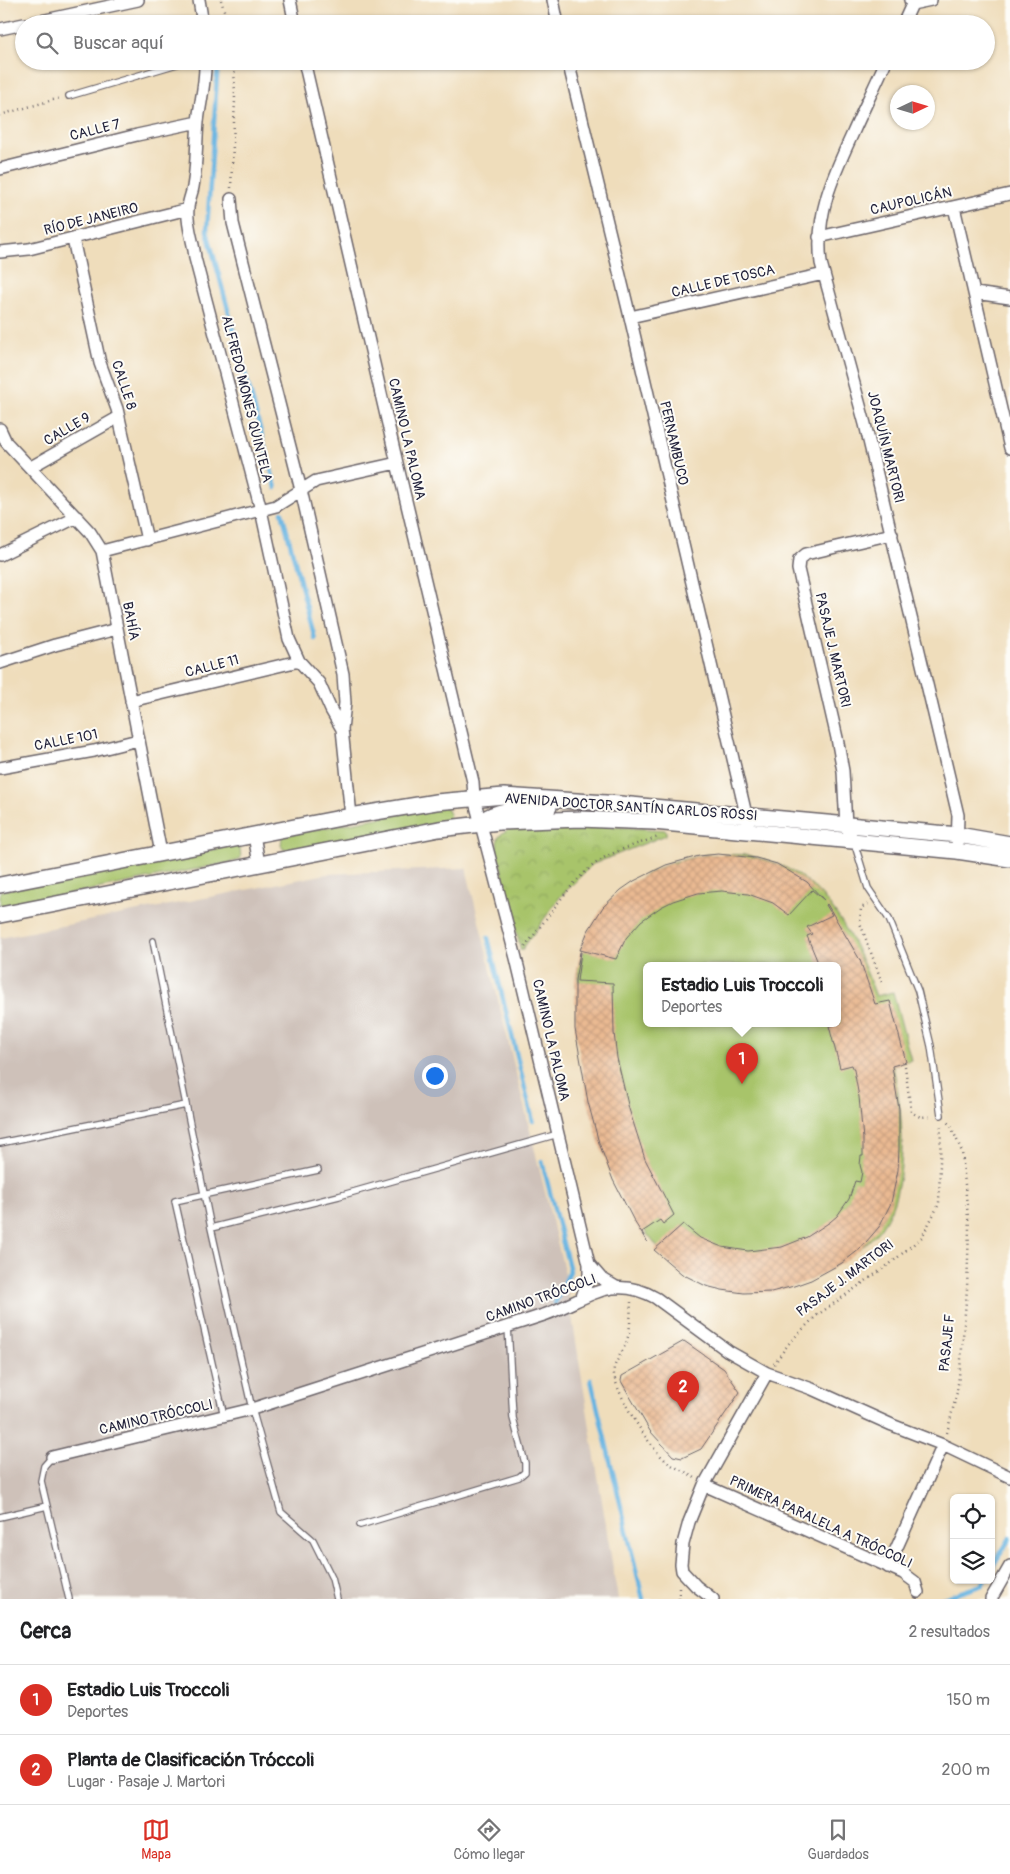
<!DOCTYPE html>
<html lang="es">
<meta charset="utf-8">
<style>
:root{--surface:#fff;--page:#f2f2f2;--text:#202124;--muted:#757577;--line:#e0e0e0;--accent:#d93025}
body{margin:0;font-family:Pangolin,sans-serif;background:var(--page);color:var(--text)}
.controls{position:absolute;right:15px;bottom:15px;display:grid;overflow:hidden;border-radius:8px;box-shadow:0 1px 4px #0004}
.controls button{width:45px;height:45px;display:grid;place-items:center;padding:0;border:0;border-bottom:1px solid var(--line);background:var(--surface);color:var(--text);font:25px sans-serif}
.compass{position:absolute;left:890px;top:85px;width:45px;height:45px;border-radius:50%;background:var(--surface);box-shadow:0 1px 4px #0004;rotate:86deg}
.you{position:absolute;left:434px;top:1075px;width:18px;height:18px;margin:-12px;border:4px solid #fff;border-radius:50%;background:#1a73e8;box-shadow:0 0 0 8px #1a73e833}
.badge{display:grid;place-items:center;width:32px;height:32px;border-radius:50%;background:var(--accent);color:#fff;font-size:16px;font-weight:700}
.pin{position:absolute;translate:-50% -41px;filter:drop-shadow(0 1px 2px #0008)}
.pin::after{content:'';position:absolute;top:26px;width:18px;height:15px;background:inherit;clip-path:polygon(0 0,100% 0,50% 100%)}
.popup{position:absolute;left:643px;top:962px;width:198px;height:65px;box-sizing:border-box;display:grid;place-content:center;border-radius:8px;background:var(--surface);filter:drop-shadow(0 1px 4px #0005);font-size:16px;white-space:nowrap;color:var(--muted)}
.popup b{font-size:19px;color:var(--text)}
.popup::after{content:'';position:absolute;left:50%;top:100%;margin-left:-10px;border:10px solid transparent;border-top-color:var(--surface)}
.list{margin:0;padding:0;list-style:none}
h2{display:flex;justify-content:space-between;align-items:center;height:65px;margin:0;padding:0 20px;font-size:21px}
h2 small{font-size:16px;font-weight:400;color:var(--muted)}
.list li{display:grid;grid-template-columns:32px 1fr auto;gap:15px;align-items:center;box-sizing:border-box;height:70px;padding:0 20px;border-top:1px solid var(--line)}
.list b{display:block;font-size:19px;white-space:nowrap}
.list p{margin:0;font-size:16px;white-space:nowrap;color:var(--muted)}
.list em{font-size:16px;font-style:normal;color:var(--muted)}
.icon{flex:none;width:28px;height:28px;fill:none;stroke:currentColor;stroke-width:2;stroke-linecap:round;stroke-linejoin:round}
.map{position:relative;flex:none;width:1010px;height:1599px;overflow:hidden}
.search{position:absolute;background:var(--surface);box-shadow:0 1px 4px #0004;left:15px;right:15px;top:15px;height:55px;display:flex;align-items:center;gap:12px;box-sizing:border-box;padding:0 18px;border-radius:28px;color:var(--muted);font-size:19px}
.sheet{height:205px;background:var(--surface)}
nav{display:flex;justify-content:space-around;align-items:center;box-sizing:border-box;height:70px;border-top:1px solid var(--line);background:var(--surface);font-size:14px;color:var(--muted)}
nav a{display:grid;justify-items:center;gap:2px}
nav .on{color:var(--accent)}
.map>svg:first-child{display:block}
.industrial{fill:#cec1b9}
.green{fill:#a8c46b;stroke:#657353;fill-rule:evenodd}
.park{fill:url(#park-crowns);stroke:#657353}
.lines{fill:none;stroke-linecap:round;stroke-linejoin:round}
.stream{stroke:#67b4e1;stroke-width:4.5}
.building{fill:url(#building-cross-hatch)}
.service-casing{stroke:#6a6368;stroke-width:8}
.minor-casing{stroke:#6a6368;stroke-width:14}
.tertiary-casing{stroke:#6a6368;stroke-width:18}
.path{stroke:#6a6368;stroke-width:2.5;stroke-dasharray:1 4;stroke-linecap:butt}
.service{stroke:#fff;stroke-width:5.5}
.minor{stroke:#fff;stroke-width:11}
.tertiary{stroke:#fff;stroke-width:15}
.labels{text-anchor:middle;dominant-baseline:central;stroke-width:4;stroke-linejoin:round;paint-order:stroke}
.street-label{font-size:14px;fill:#22223b;stroke:#fdfcf7}
</style>
<div class="map">
<svg width="1010" height="1599" viewBox="0 0 1010 1599">
<defs>
<pattern id="park-crowns" width="20" height="18" patternUnits="userSpaceOnUse" patternTransform="scale(1.25)"><rect width="20" height="18" fill="#a8c46b"/><path d="M2 6a3 3 0 1 1 6 0M12 15a3 3 0 1 1 6 0" fill="none" stroke="#90a85e"/></pattern>
<pattern id="building-cross-hatch" width="8" height="8" patternUnits="userSpaceOnUse" patternTransform="scale(1.25)"><rect width="8" height="8" fill="#eab992"/><path d="M0 0l8 8M0 8l8-8" fill="none" stroke="#c89f7f"/></pattern>
</defs>
<rect width="100%" height="100%" fill="#fdfcf7"/>
<filter id="ink" filterUnits="userSpaceOnUse"><feTurbulence type="fractalNoise" baseFrequency=".02" numOctaves="2"/><feDisplacementMap in="SourceGraphic" scale="10" xChannelSelector="R" yChannelSelector="G"/><feConvolveMatrix kernelMatrix="1 2 1 2 8 2 1 2 1" color-interpolation-filters="sRGB"/></filter>
<filter id="wash" filterUnits="userSpaceOnUse"><feTurbulence type="fractalNoise" baseFrequency=".0096" numOctaves="4" result="noise"/><feDisplacementMap in="SourceGraphic" scale="20" xChannelSelector="R" yChannelSelector="G"/><feGaussianBlur stdDeviation="1.12" result="paint"/><feColorMatrix in="noise" values="0 0 0 0 0 0 0 0 0 0 0 0 0 0 0 0 0 1.4 0 .05"/><feComposite in="paint" operator="in"/></filter>
<g filter="url(#wash)">
<rect width="100%" height="100%" fill="#efddbb"/>
<path class="industrial" d="M466,868L565,1274L618,1599H0V938L327,874Z"/>
<path class="green" d="M442,806L447,808L450,814L448,820L444,822L291,850L283,849L281,845L282,837L286,835Z
M237,845L240,849L241,858L237,861L0,908V891Z
M705,855C719,855 734,854 747,855C753,856 760,859 766,860C828,878 855,940 876,996L893,992L911,1060L893,1066C903,1114 911,1185 881,1228C871,1241 856,1251 843,1261L663,1254L643,1229L580,1045L578,968L593,925L617,895L647,874L673,862ZM647,965H837V1023H647Z"/>
<path class="park" d="M583,825L666,830V835L593,864L560,897L521,951L497,850C496,837 500,833 512,828Z"/>
<g class="lines">
<path class="stream" d="M218,61L207,231L276,488
M282,512L315,639
M488,938L533,1121
M542,1161L570,1271L555,1303
M591,1380L643,1599
M991,1569L1010,1538
M941,1599L982,1585L985,1580"/>
</g>
<g id="blocks">
<path class="building" d="M718,854L756,858L777,864L807,882L824,900L812,890L789,915L773,903L748,894L722,891L698,893L673,901L661,907L641,921L626,938L616,959L580,950L588,931L603,907L621,890L634,881L666,865L699,856Z
M827,904L860,960L875,1004L890,1001L906,1062L892,1066L899,1109V1149L898,1170L891,1203L879,1227L860,1249L842,1263L811,1280L794,1286L771,1292L744,1293L722,1290L706,1286L682,1274L654,1250L683,1224L700,1238L722,1247L748,1251L782,1247L807,1237L830,1222L837,1216L849,1199L855,1181L860,1182L862,1172L860,1165L861,1156H863V1139L859,1097L854,1070L852,1065L840,1068L829,1026L841,1023L837,1008V965H819L807,936L812,934L807,927L832,915L826,905Z
M580,952H581L577,981L613,983L614,1033L617,1058L629,1109L645,1159L674,1215L663,1224L660,1220L642,1232L647,1242L634,1221L613,1180L599,1143L588,1102L575,1029V980Z
M684,1341L724,1369L740,1392L701,1449L682,1458L673,1456L650,1431L621,1381L622,1376Z"/>
</g>
</g>
<g filter="url(#ink)">
<use href="#blocks" fill-opacity="0" stroke="#6a6368" stroke-width="1"/>
<g class="lines">
<g class="service-casing">
<path id="service" d="M69,96L187,61
M854,842L868,888L889,919L918,991L931,1046L941,1115
M153,941L211,1228L252,1409L281,1512L313,1540L332,1578L337,1599
M0,1143L186,1105
M211,1228L339,1196L558,1134
M224,1416L175,1201L318,1170
M52,1457L44,1466L41,1481L69,1599
M0,1517L47,1506
M360,1525L519,1477L525,1472V1463L513,1418L508,1326"/>
</g>
<g class="minor-casing">
<path id="minor" d="M199,0L203,24
M290,0L295,24
M553,0L558,24
M910,0L912,4L931,0
M27,24L138,0
M903,24L914,0
M0,29L24,24
M205,61C206,82 200,102 198,122C196,144 197,165 193,187C192,194 188,201 188,209C186,225 194,242 195,258L261,510L289,639L299,661L319,683L331,710L342,729L351,816
M304,61L397,463L473,782L474,798L516,958L589,1264V1276L582,1297
M568,61L630,317L748,823
M886,61C875,86 863,110 852,135C832,178 815,215 821,263L865,424L958,815L957,851
M0,169L137,135L198,122
M231,199L233,223L301,490L343,674L345,703L342,729
M954,207L1010,448
M819,237L1010,194
M73,239L100,363L117,409L147,540
M0,252L29,249L188,209
M975,293L1010,298
M630,317L824,274
M0,429L6,442L90,532L102,551L161,853
M31,467L119,417
M102,551L276,506L316,481L397,463
M0,555L77,517
M0,663L55,645L117,629
M131,701L299,661
M0,768L94,751L138,740
M254,835L259,864
M854,842L846,826L843,771L837,738L798,569L799,560L806,554L892,534
M589,1264L601,1278L616,1287
M52,1457L252,1409L525,1321C534,1318 545,1315 554,1311C592,1295 615,1275 656,1298L728,1351L767,1373L812,1389L892,1425L943,1445L1010,1477
M704,1485L903,1573L915,1582L918,1592
M888,1567L943,1445
M713,1599L696,1586L682,1571L681,1564L683,1544L689,1522L704,1485L767,1373
M991,1599L1010,1566"/>
</g>
<g class="tertiary-casing">
<path id="tertiary" d="M488,817C506,808 529,808 549,807
M0,885L351,816L436,802L504,796L620,804L958,835L1010,844
M0,915L439,829L499,822L580,819L654,822L957,851L1010,859"/>
</g>
<path class="path" d="M221,0L228,24
M0,115L60,98
M231,188L235,100L234,61
M868,904L861,908L860,923L883,985
M525,947C548,918 574,874 607,856C623,848 641,843 658,837
M905,1066L911,1112L920,1117L932,1116
M631,1302C630,1314 631,1329 627,1340C624,1350 617,1358 614,1368C610,1386 649,1446 663,1458C672,1468 685,1470 695,1478
M774,1364L790,1342L816,1316L891,1263L922,1237L939,1204L941,1123
M947,1433L957,1392L961,1360L967,1289L969,1228L962,1152L951,1126L947,1122
M679,1588V1599"/>
<use href="#service" class="service"/>
<use href="#minor" class="minor"/>
<use href="#tertiary" class="tertiary"/>
</g>
</g>
<g class="labels">
<g class="street-label">
<text transform="translate(95 130) rotate(-14)">CALLE 7</text>
<text transform="translate(911 201) rotate(-13)">CAUPOLICÁN</text>
<text transform="translate(91 219) rotate(-14)">RÍO DE JANEIRO</text>
<text transform="translate(723 281) rotate(-13)">CALLE DE TOSCA</text>
<text transform="translate(124 385) rotate(72)">CALLE 8</text>
<text transform="translate(247 399) rotate(76)">ALFREDO MONES QUINTELA</text>
<text transform="translate(67 429) rotate(-30)">CALLE 9</text>
<text transform="translate(407 439) rotate(77)">CAMINO LA PALOMA</text>
<text transform="translate(674 443) rotate(77)">PERNAMBUCO</text>
<text transform="translate(886 447) rotate(76)">JOAQUÍN MARTORI</text>
<text transform="translate(131 621) rotate(79)">BAHÍA</text>
<text transform="translate(833 650) rotate(77)">PASAJE J. MARTORI</text>
<text transform="translate(212 666) rotate(-14)">CALLE 11</text>
<text transform="translate(66 740) rotate(-11)">CALLE 101</text>
<text transform="translate(631 807) rotate(4)">AVENIDA DOCTOR SANTÍN CARLOS ROSSI</text>
<text transform="translate(551 1040) rotate(77)">CAMINO LA PALOMA</text>
<text transform="translate(845 1278) rotate(-37)">PASAJE J. MARTORI</text>
<text transform="translate(541 1298) rotate(-20)">CAMINO TRÓCCOLI</text>
<text transform="translate(947 1343) rotate(-84)">PASAJE F</text>
<text transform="translate(156 1417) rotate(-13)">CAMINO TRÓCCOLI</text>
<text transform="translate(821 1522) rotate(25)">PRIMERA PARALELA A TRÓCCOLI</text>
</g>
</g>
</svg>
<div class="controls">
<button><svg class="icon" aria-label="locate" viewBox="0 0 24 24"><circle cx="12" cy="12" r="6"/><path d="M12 2v4M12 18v4M2 12h4M18 12h4"/></svg></button>
<button><svg class="icon" aria-label="layers" viewBox="0 0 24 24"><path d="M12 4l9 5-9 5-9-5zM3 14l9 5 9-5"/></svg></button>
</div>
<svg class="compass" viewBox="-18 -18 36 36"><path d="M0-13l5 13h-10z" fill="#e53935"/><path d="M0 13l5-13h-10z" fill="#757577"/></svg>
<div class="you"></div>
<div class="pin badge" style="left:742px;top:1084px">1</div>
<div class="popup"><b>Estadio Luis Troccoli</b>Deportes</div>
<div class="pin badge" style="left:683px;top:1412px">2</div>
<div class="search"><svg class="icon" aria-label="search" viewBox="0 0 24 24"><circle cx="10" cy="10" r="6"/><path d="M15 15l6 6"/></svg>Buscar aquí</div>
</div>
<section class="sheet">
<h2>Cerca<small>2 resultados</small></h2>
<ul class="list">
<li><span class="badge">1</span><div><b>Estadio Luis Troccoli</b><p>Deportes</p></div><em>150 m</em></li>
<li><span class="badge">2</span><div><b>Planta de Clasificación Tróccoli</b><p>Lugar · Pasaje J. Martori</p></div><em>200 m</em></li>
</ul>
</section>
<nav>
<a class="on"><svg class="icon" aria-label="map" viewBox="0 0 24 24"><path d="M3 6l6-2 6 2 6-2v14l-6 2-6-2-6 2zM9 4v14M15 6v14"/></svg>Mapa</a>
<a><svg class="icon" aria-label="directions" viewBox="0 0 24 24"><path d="M12 3l9 9-9 9-9-9zM9 14v-3h6M13 9l2 2-2 2"/></svg>Cómo llegar</a>
<a><svg class="icon" aria-label="saved" viewBox="0 0 24 24"><path d="M7 4h10v16l-5-4-5 4z"/></svg>Guardados</a>
</nav>
